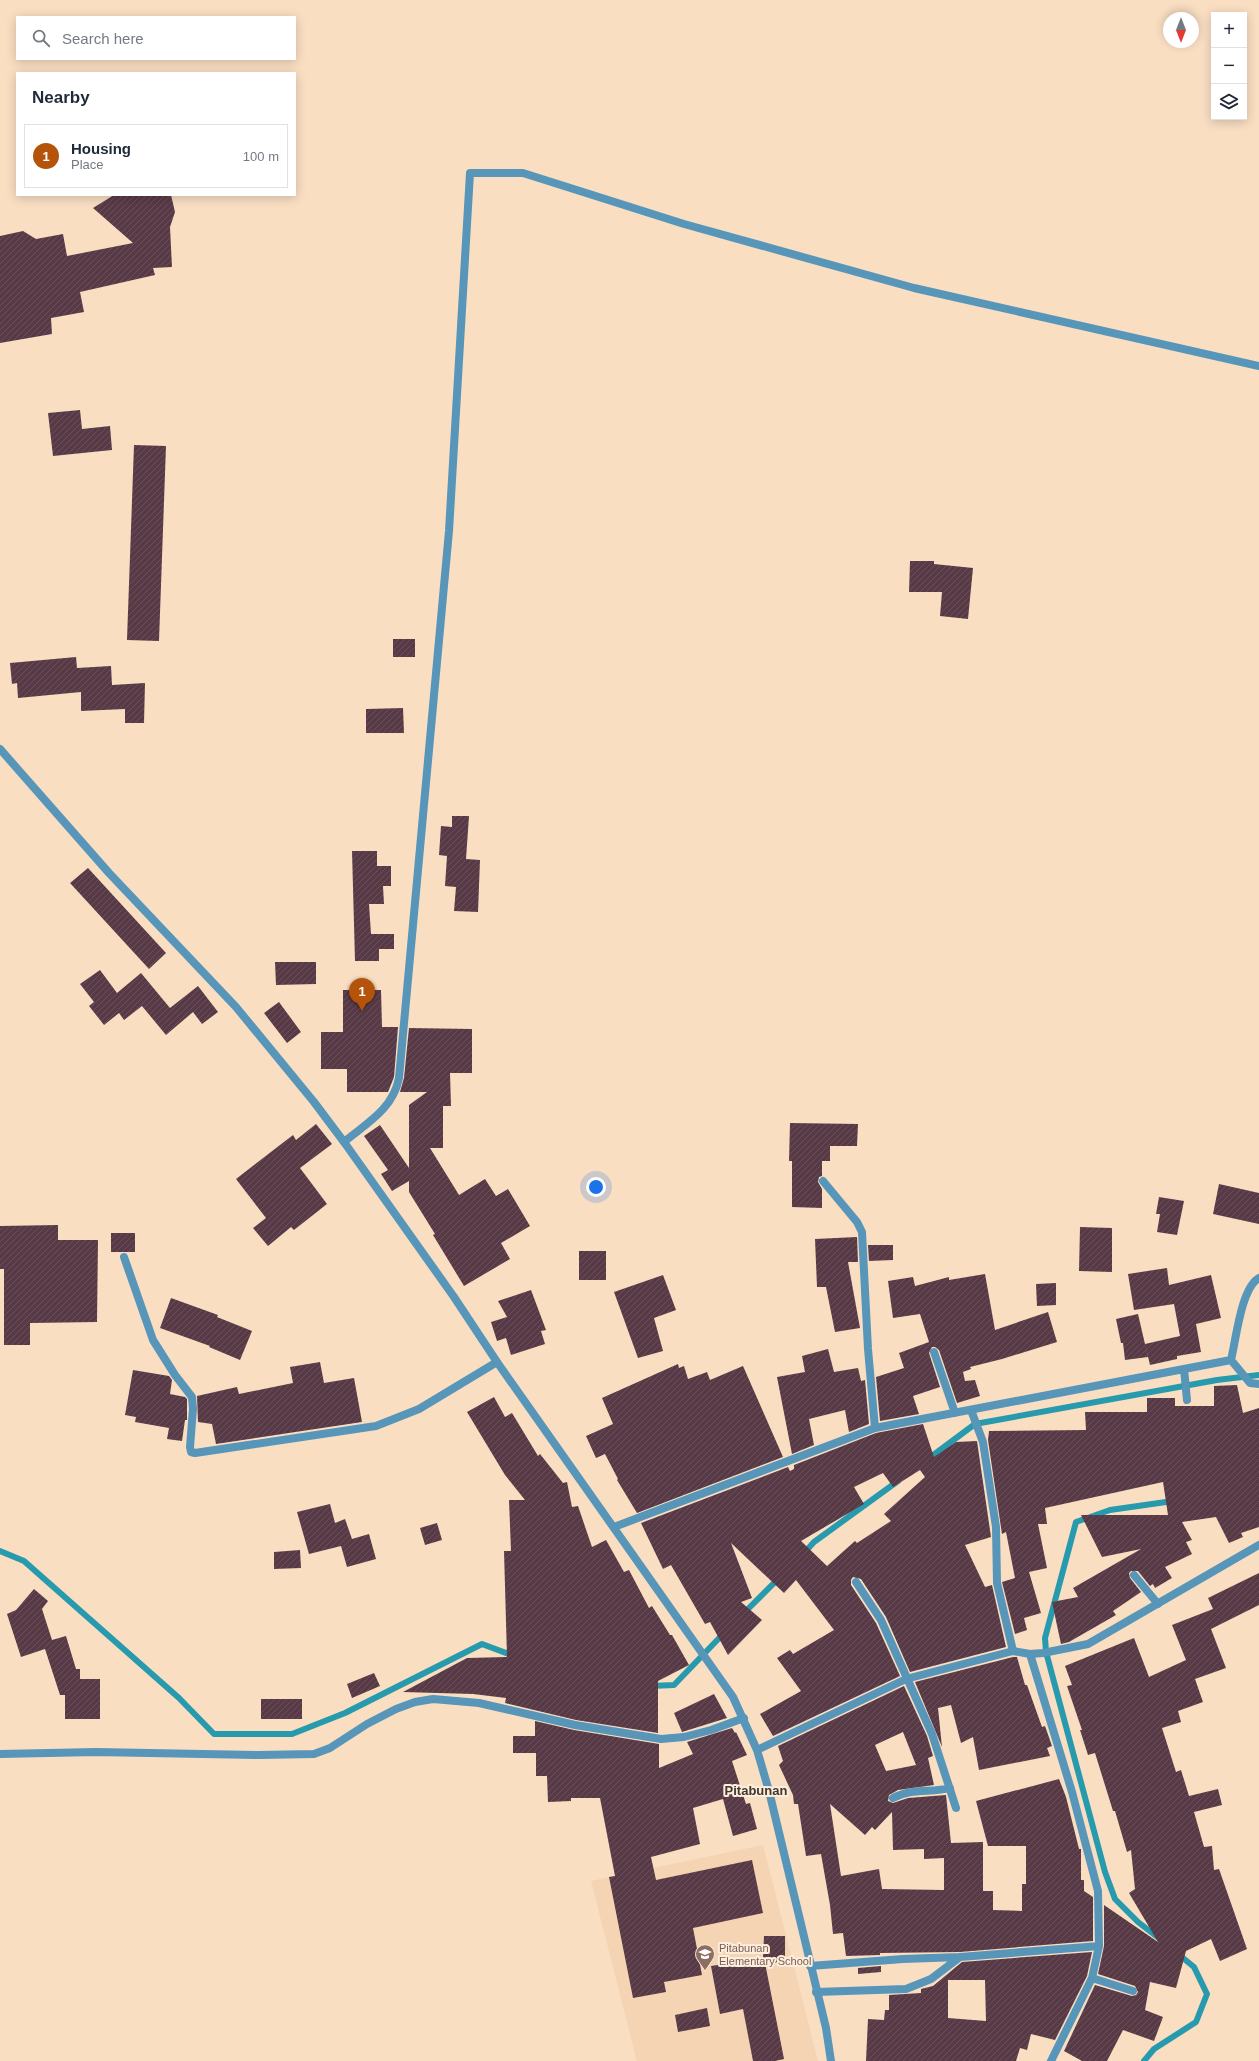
<!DOCTYPE html>
<meta charset="utf-8">
<style>
:root{--surface:#fff;--page:#f2f2f3;--text:#1f2937;--muted:#747a83;--line:#e0e1e3;--accent:#b45309}
body{margin:0;font-family:Arial,sans-serif;background:var(--page);color:var(--text)}
.controls{position:absolute;right:12px;top:12px;display:grid;overflow:hidden;border-radius:0px;box-shadow:0 2px 10px #0003}
.controls button{width:36px;height:36px;display:grid;place-items:center;padding:0;border:0;border-bottom:1px solid var(--line);background:var(--surface);color:var(--text);font:20px sans-serif}
.compass{position:absolute;left:1163px;top:12px;width:36px;height:36px;border-radius:50%;background:var(--surface);box-shadow:0 2px 10px #0003;rotate:180deg}
.you{position:absolute;left:596px;top:1187px;width:14px;height:14px;margin:-10px;border:3px solid #fff;border-radius:50%;background:#1a73e8;box-shadow:0 0 0 6px #1a73e833}
.badge{display:grid;place-items:center;width:26px;height:26px;border-radius:50%;background:var(--accent);color:#fff;font-size:13px;font-weight:700}
.pin{position:absolute;translate:-50% -33px;filter:drop-shadow(0 1px 2px #0008)}
.pin::after{content:'';position:absolute;top:21px;width:14px;height:12px;background:inherit;clip-path:polygon(0 0,100% 0,50% 100%)}
.list{margin:0;padding:0;list-style:none}
h2{display:flex;justify-content:space-between;align-items:center;height:52px;margin:0;padding:0 16px;font-size:17px}
h2 small{font-size:13px;font-weight:400;color:var(--muted)}
.list li{display:grid;grid-template-columns:26px 1fr auto;gap:12px;align-items:center;box-sizing:border-box;height:64px;margin:0 8px 8px;padding:0 8px;border:1px solid var(--line);border-radius:0px}
.list b{display:block;font-size:15px;white-space:nowrap}
.list p{margin:0;font-size:13px;white-space:nowrap;color:var(--muted)}
.list em{font-size:13px;font-style:normal;color:var(--muted)}
.icon{flex:none;width:22px;height:22px;fill:none;stroke:currentColor;stroke-width:2;stroke-linecap:round;stroke-linejoin:round}
.map{position:relative;flex:none;width:1259px;height:2061px;overflow:hidden}
.search{position:absolute;background:var(--surface);box-shadow:0 2px 10px #0003;left:16px;top:16px;width:280px;height:44px;display:flex;align-items:center;gap:10px;box-sizing:border-box;padding:0 14px;border-radius:0px;color:var(--muted);font-size:15px}
.panel{position:absolute;background:var(--surface);box-shadow:0 2px 10px #0003;left:16px;top:72px;width:280px;height:124px;border-radius:0px}
.map>svg:first-child{display:block}
.built{fill:#f4d4b2}
.lines{fill:none;stroke-linecap:round;stroke-linejoin:round}
.stream{stroke:#289aad;stroke-width:6}
.building{fill:url(#building-hatch);fill-rule:evenodd}
.minor{stroke:#5795b9;stroke-width:8}
.tertiary{stroke:#5795b9;stroke-width:8}
.labels{text-anchor:middle;dominant-baseline:central;stroke-width:4;stroke-linejoin:round;paint-order:stroke}
.education-label{font-size:11px;fill:#785e54;stroke:#fdeddc;text-anchor:start}
.quarter-label{font-size:13px;font-weight:bold;fill:#42382d;stroke:#fdeddc}
</style>
<div class="map">
<svg width="1259" height="2061" viewBox="0 0 1259 2061">
<defs>
<pattern id="building-hatch" width="6" height="6" patternUnits="userSpaceOnUse"><rect width="6" height="6" fill="#583a47"/><path d="M-1 1l2-2M0 6l6-6M5 7l2-2" fill="none" stroke="#684f59"/></pattern>
</defs>
<rect width="100%" height="100%" fill="#f9dec2"/>
<path class="built" d="M763,1845L818,2061H637L591,1881Z"/>
<g class="lines">
<path class="stream" d="M928,1459L975,1424L1217,1380L1259,1375
M0,1551L24,1561L179,1698L214,1734H292L345,1713L482,1644L514,1656
M804,1553L814,1542L898,1481
M743,1614L779,1578
M651,1686L674,1685L724,1633
M1160,1939L1138,1922L1115,1899L1105,1872L1046,1652L1045,1638L1076,1522L1110,1510L1173,1501
M1144,2061L1154,2049L1196,2022L1207,1994L1194,1967L1178,1954"/>
</g>
<path class="building" d="M114,195H171L175,212L170,227L172,267L153,268L155,275L80,292L84,312L51,318L52,334L0,343V236L23,231L36,239L63,234L67,256L133,243L93,208Z
M80,410L82,429L110,426L112,450L53,456L48,413Z
M134,445L166,446L159,641L127,640Z
M910,561H934V564L973,568L968,619L940,616L942,592H909Z
M393,639H415V657H393Z
M76,657L77,668L111,666L112,685L145,683L144,723H125V709L81,711V692L18,698L17,683L12,684L10,663Z
M403,708L404,733H366V709Z
M452,816H469L466,859L480,860L478,912L454,911L456,887L445,886L447,856L439,855L441,826L452,827Z
M352,851H377V866H391V886H383L384,904H369L371,934H394V949H379V961H355Z
M88,868L166,953L149,969L70,883Z
M275,962H316V984L276,985Z
M100,970L117,993L141,973L170,1008L198,986L218,1012L202,1024L193,1012L166,1035L142,1006L124,1020L119,1013L104,1025L89,1006L94,1002L80,984Z
M343,990H381L382,1027H398L394,1077L388,1092H347V1069H321V1032H343Z
M279,1002L301,1032L287,1043L264,1013Z
M409,1028L472,1029V1073H450L451,1106H443V1148H430L459,1195L485,1179L496,1196L508,1189L530,1226L501,1243L510,1259L464,1286L433,1235L435,1234L409,1192V1181L392,1191L381,1174L388,1170L364,1136L380,1125L409,1168V1105L427,1092H400L404,1078Z
M790,1123L858,1124L857,1146H830V1161H822V1176L819,1177L818,1182L822,1189V1208L792,1207V1161H789Z
M316,1124L332,1144L300,1168L327,1204L294,1230L291,1227L268,1246L253,1228L266,1218L236,1179L293,1135L296,1140Z
M1219,1184L1259,1193V1224L1213,1214Z
M1159,1197L1184,1201L1177,1235L1157,1232L1160,1214H1156Z
M58,1225V1240H98L97,1322L30,1323V1345H4V1269H0V1226Z
M1080,1227L1112,1228V1272L1079,1271Z
M111,1233H135V1252H111Z
M857,1237L858,1262H848L860,1328L835,1332L826,1287H817L815,1239Z
M868,1245H893V1260L869,1261Z
M579,1251H606V1280H579Z
M1167,1268L1169,1285L1211,1275L1221,1318L1196,1324L1201,1352L1177,1356V1359L1150,1365L1145,1344L1180,1336L1174,1304L1134,1310L1128,1274Z
M985,1274L995,1330L1048,1312L1057,1342L1002,1359L970,1367L971,1369L963,1372L965,1381L975,1380L980,1396L957,1403L939,1350L935,1347H932L929,1353L940,1387L913,1396L919,1414L880,1421L876,1377L904,1368L899,1353L929,1342L920,1314L893,1318L888,1281L913,1277L915,1286L949,1277V1280Z
M663,1275L676,1310L654,1318L663,1351L638,1358L614,1292Z
M1056,1283V1305L1037,1306L1036,1284Z
M531,1290L546,1330L541,1331L545,1344L511,1355L506,1338L497,1341L491,1322L507,1317L498,1301Z
M171,1298L218,1315L217,1317L252,1331L240,1360L209,1347L210,1346L160,1328Z
M1138,1314L1148,1357L1125,1360L1123,1343H1121L1116,1319Z
M828,1349L834,1372L858,1368L861,1381L865,1380L869,1424L849,1432L845,1410L809,1419L814,1445L792,1454L777,1377L805,1372L802,1356Z
M320,1362L324,1383L354,1378L362,1422L216,1444L212,1424L198,1422L197,1396L237,1387L239,1394L293,1383L290,1367Z
M678,1364L679,1368L684,1366L688,1379L707,1372L710,1380L743,1366L783,1457L637,1513L617,1480L618,1479L605,1454L596,1458L586,1436L613,1424L602,1398Z
M133,1370L169,1376L172,1380L170,1394L185,1397L187,1399V1420H185L182,1441L167,1439L169,1428L135,1422L136,1417L125,1415Z
M1237,1385L1243,1413L1259,1408V1527L1241,1533L1243,1537L1229,1543L1216,1517L1182,1522L1192,1540L1186,1542L1192,1554L1165,1567L1172,1578L1155,1588L1153,1584L1150,1586L1138,1571H1131L1129,1573L1130,1578L1141,1592L1113,1611L1116,1615L1069,1642L1061,1644L1052,1602L1078,1597L1073,1588L1141,1549L1102,1557L1081,1515H1168L1163,1482L1045,1508L1047,1524H1038L1047,1568L1029,1572L1041,1613L1024,1618L1027,1630L1015,1634L1002,1582L1015,1578L1006,1532L1002,1534L988,1440L989,1431L1086,1430L1085,1412H1147V1398H1175V1406H1214V1386Z
M494,1397L505,1417L512,1413L538,1456L540,1454L563,1483L567,1482L572,1507L578,1506L592,1547L606,1540L624,1572L629,1570L649,1608L652,1606L670,1635H672L689,1665L658,1681V1680V1733L576,1720L505,1703L506,1698L473,1694L403,1692L467,1658L507,1657L504,1551H511L509,1500H525L505,1475L467,1412Z
M923,1424L934,1457L956,1442L977,1441L991,1537L965,1545L985,1587L992,1585L1006,1647L910,1672L886,1617L861,1579L853,1577L851,1580V1585L876,1623L900,1676L773,1736L760,1714L801,1691L777,1658L790,1650L793,1654L834,1630L796,1580L784,1593L731,1543L752,1598L741,1602L762,1620L728,1655L710,1622L705,1624L671,1565L663,1569L641,1523L788,1467L790,1471L794,1469V1465L876,1433ZM920,1470L925,1477L884,1514L891,1521L857,1543L855,1541L827,1566L801,1541L864,1504L854,1487L883,1473L893,1487Z
M330,1504L335,1523L345,1519L352,1539L369,1534L376,1559L347,1567L341,1546L309,1554L297,1512Z
M437,1523L442,1540L425,1545L420,1528Z
M300,1550L301,1568L274,1569V1552Z
M1259,1573V1605L1211,1629L1226,1668L1195,1679L1203,1702L1178,1711L1181,1722L1162,1728L1176,1772L1181,1770L1189,1796L1218,1789L1222,1805L1194,1812L1204,1847L1212,1846L1214,1870L1219,1869L1247,1949L1220,1961L1211,1939L1186,1951L1176,1988L1150,1982L1145,2010L1163,2017L1154,2041L1123,2030L1107,2061H1082L1064,2051L1095,1985L1132,1996L1136,1995L1138,1992L1135,1986L1098,1974L1104,1946V1905L1158,1942L1129,1893L1135,1889L1131,1850L1127,1852L1115,1811H1113L1095,1753L1088,1755L1080,1730H1082L1067,1686L1072,1685L1065,1666L1134,1638L1149,1677L1186,1660L1172,1625L1213,1609L1208,1598Z
M34,1589L48,1601L42,1609L52,1640L66,1636L76,1669H80V1679H100V1719H65V1695H60L45,1649L21,1657L7,1614L16,1610Z
M1013,1657H1017L1025,1685H1027L1042,1727L1045,1726L1052,1746L1047,1748L1050,1756L979,1770L973,1737L961,1743L951,1705L938,1708L942,1747L915,1682Z
M374,1673L380,1686L352,1698L347,1684Z
M904,1686L927,1736L933,1756L928,1758L934,1785L898,1790L889,1795L888,1801L893,1803L908,1798L946,1795L951,1843L983,1842V1891H993V1910L1022,1911V1884H1026V1846H988L976,1801L1059,1779L1066,1797L1079,1849H1081V1880H1084V1891L1093,1897V1941L960,1952L880,1953V1955L846,1956L843,1933L833,1934L830,1905L821,1854L806,1856L798,1804H794L793,1795L779,1765L783,1761L778,1746ZM903,1732L916,1765L886,1771L875,1745ZM830,1804L865,1835L872,1827L875,1830L892,1812L893,1850L924,1849V1859L944,1858V1890L882,1889L879,1869L841,1876Z
M714,1694L727,1718L682,1732L674,1713Z
M261,1699H302V1719H261Z
M535,1721L574,1730L659,1744V1768L693,1754L687,1742L732,1728L735,1733L736,1732L747,1755L732,1761L746,1804L750,1803L757,1829L733,1836L723,1799L693,1808L700,1844L651,1857L656,1880L752,1860L763,1913L693,1928L702,1975L664,1982L666,1992L633,1998L609,1877L615,1876L600,1798H571V1801L548,1802L547,1776H536V1753H513V1736H535Z
M764,1936H785V1963H765L784,2059L775,2061H753L743,2009L720,2014L711,1966L763,1958Z
M1092,1952L1087,1976L1055,2040L1031,2034L1027,2050L1020,2048L1016,2061H866L868,2019L884,2020L885,2010H889V1995L921,1993V1989L933,1986L962,1962ZM948,1980H985L986,2021L948,2018Z
M881,1966V1972L858,1974V1968Z
M707,2008L710,2026L678,2032L675,2015Z"/>
<g class="lines">
<path class="minor" d="M344,1142C367,1123 393,1109 399,1078L449,531L470,173H523L684,224L914,288L1259,366
M823,1181L857,1222L862,1232L868,1349L875,1428
M124,1257L153,1340L175,1375L192,1397L193,1409L190,1447L191,1452L195,1453L376,1426L419,1409L497,1362
M934,1352L955,1413
M1231,1360C1236,1340 1241,1288 1259,1278
M1231,1360L1250,1383L1259,1384
M1184,1369L1187,1400
M971,1410L983,1442L996,1527L997,1583L1013,1651
M614,1527L875,1428L1231,1360
M1134,1575L1158,1604
M856,1582L881,1620L932,1734L956,1808
M1030,1654L1072,1792L1098,1891L1099,1946L1092,1978L1051,2061
M0,1754L96,1752L259,1755L314,1754L330,1748L367,1724L396,1709L415,1702L433,1699L479,1703L575,1725L661,1739L684,1737L711,1730L744,1718
M893,1798C911,1788 931,1793 950,1788
M810,1966L903,1959L960,1957L1099,1946
M1092,1978L1133,1991
M816,1992L906,1989L931,1979L960,1957"/>
<path class="tertiary" d="M0,749L109,873L236,1007L314,1102L344,1142L454,1297L497,1362L733,1697L757,1750L769,1791L826,2028L831,2061
M757,1750L906,1679L1013,1651L1030,1654L1043,1653L1088,1644L1259,1545"/>
</g>
<defs>
<g id="school-pin" transform="scale(1)"><path d="M0 17L-7.5 6A9.5 9.5 0 1 1 7.5 6Z" fill="#8d6e63" stroke="#fdeddc"/><path d="M0-5L7-2L0 1L-7-2ZM-4 1L0 2.5L4 1V4Q0 6-4 4Z" fill="#fff"/></g>
</defs>
<g fill-rule="evenodd">
<use href="#school-pin" x="705" y="1954"/>
</g>
<g class="labels">
<g class="education-label">
<text x="719" y="1948">Pitabunan<tspan x="719" dy="13">Elementary School</tspan></text>
</g>
<g class="quarter-label">
<text x="756" y="1790">Pitabunan</text>
</g>
</g>
</svg>
<div class="controls">
<button>+</button>
<button>−</button>
<button><svg class="icon" aria-label="layers" viewBox="0 0 24 24"><path d="M12 4l9 5-9 5-9-5zM3 14l9 5 9-5"/></svg></button>
</div>
<svg class="compass" viewBox="-18 -18 36 36"><path d="M0-13l5 13h-10z" fill="#e53935"/><path d="M0 13l5-13h-10z" fill="#747a83"/></svg>
<div class="you"></div>
<div class="pin badge" style="left:362px;top:1011px">1</div>
<div class="search"><svg class="icon" aria-label="search" viewBox="0 0 24 24"><circle cx="10" cy="10" r="6"/><path d="M15 15l6 6"/></svg>Search here</div>
<section class="panel">
<h2>Nearby<small></small></h2>
<ul class="list">
<li><span class="badge">1</span><div><b>Housing</b><p>Place</p></div><em>100 m</em></li>
</ul>
</section>
</div>
